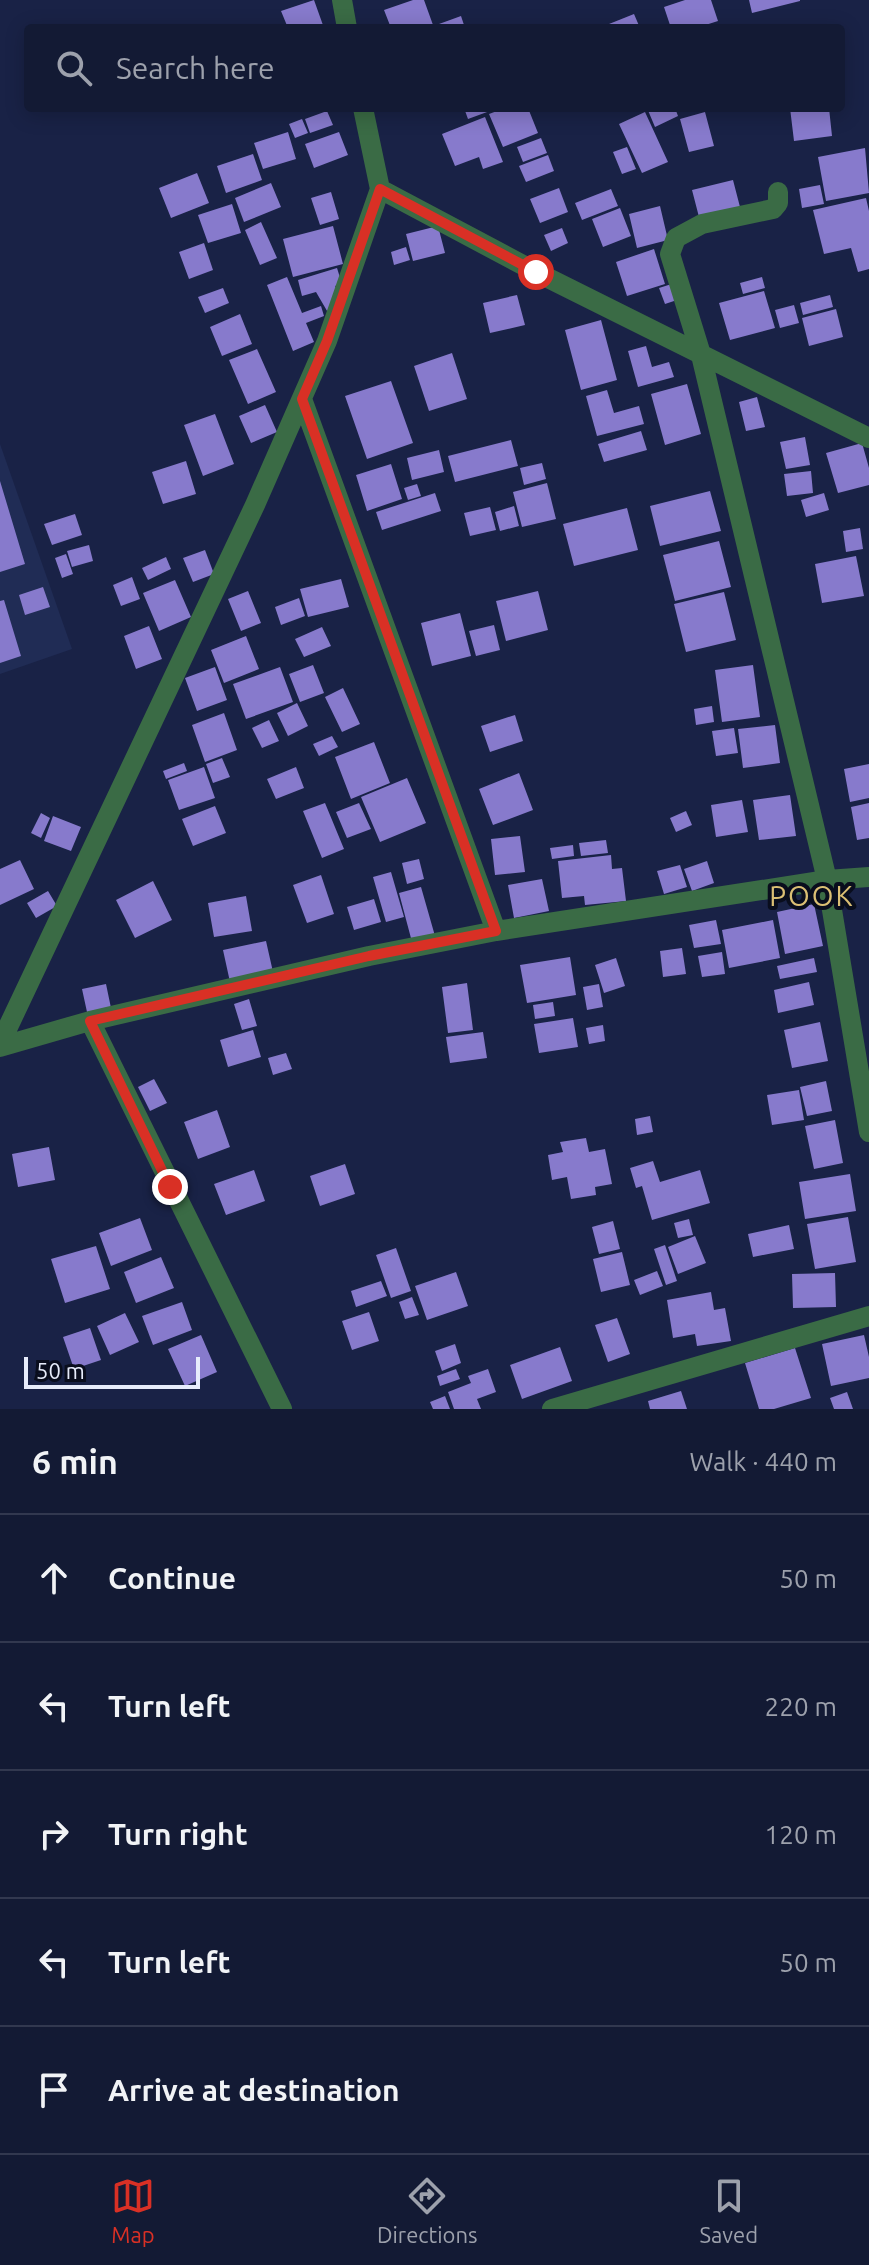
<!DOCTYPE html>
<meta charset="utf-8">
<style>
:root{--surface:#131a34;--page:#1c233c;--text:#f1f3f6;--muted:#9da1ac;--line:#32384f;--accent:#d93025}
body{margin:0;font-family:Ubuntu,sans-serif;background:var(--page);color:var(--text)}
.scale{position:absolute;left:24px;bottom:20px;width:176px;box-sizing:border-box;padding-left:8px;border:4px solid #e7ecfb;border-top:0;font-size:22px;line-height:28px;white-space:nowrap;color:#e7ecfb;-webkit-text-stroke:6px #090d1d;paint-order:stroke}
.stop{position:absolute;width:24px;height:24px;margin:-18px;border:6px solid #d93025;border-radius:50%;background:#fff}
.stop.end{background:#d93025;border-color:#fff;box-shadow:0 2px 8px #0008}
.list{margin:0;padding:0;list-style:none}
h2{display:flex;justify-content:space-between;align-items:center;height:104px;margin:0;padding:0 32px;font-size:34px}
h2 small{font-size:26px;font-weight:400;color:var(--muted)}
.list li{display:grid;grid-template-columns:52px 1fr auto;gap:24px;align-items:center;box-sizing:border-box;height:128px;padding:0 32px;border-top:2px solid var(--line)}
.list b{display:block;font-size:30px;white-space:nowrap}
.list em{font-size:26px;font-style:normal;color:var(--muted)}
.icon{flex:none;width:44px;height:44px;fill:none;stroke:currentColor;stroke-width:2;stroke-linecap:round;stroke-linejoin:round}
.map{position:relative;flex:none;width:869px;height:1409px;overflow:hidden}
.search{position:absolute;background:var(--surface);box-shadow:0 4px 20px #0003;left:24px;right:24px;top:24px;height:88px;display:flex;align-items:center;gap:20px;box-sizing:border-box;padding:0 28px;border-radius:8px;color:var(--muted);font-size:30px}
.sheet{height:744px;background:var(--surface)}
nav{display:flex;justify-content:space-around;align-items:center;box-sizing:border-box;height:112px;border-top:2px solid var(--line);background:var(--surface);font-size:22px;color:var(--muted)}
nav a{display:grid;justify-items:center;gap:4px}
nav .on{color:var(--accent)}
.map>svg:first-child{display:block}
.built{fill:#202c55}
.building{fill:#877acc}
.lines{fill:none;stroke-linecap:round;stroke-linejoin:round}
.minor{stroke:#3a6b45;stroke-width:20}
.route{stroke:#d93025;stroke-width:10}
.labels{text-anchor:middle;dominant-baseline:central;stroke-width:8;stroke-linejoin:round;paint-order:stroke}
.quarter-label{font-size:28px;letter-spacing:2px;fill:#dbbf74;stroke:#090d1d}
</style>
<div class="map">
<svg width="869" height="1409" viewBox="0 0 869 1409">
<rect width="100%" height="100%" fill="#192246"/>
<path class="built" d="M0,444L72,649L0,674Z"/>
<path class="building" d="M314,0L324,28H288L281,11Z
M413,0H424L433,25L423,28H391L384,10Z
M685,0H711L718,21L696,28H671L664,7Z
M749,0H800V1L752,13Z
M634,14L640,28H599Z
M461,16L465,28H428Z
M464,108H498L468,119Z
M505,108H528L538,133L503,147L489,114Z
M647,108H675L678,116L655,127Z
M790,108H829L832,136L794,141Z
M327,111L333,125L310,133L305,119Z
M645,112L668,162L642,173L619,124Z
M705,112L714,146L689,152L680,119Z
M485,117L503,162L483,169L479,157L455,166L442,134Z
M302,119L308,133L295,138L289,124Z
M288,132L296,159L263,169L254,143Z
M339,132L348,155L314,168L305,144Z
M541,138L547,153L523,162L517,147Z
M627,147L636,169L622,174L613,152Z
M865,148L869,193L826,201L818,157Z
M253,154L262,180L226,193L217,166Z
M548,155L554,171L526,182L519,166Z
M197,173L209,203L171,218L159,188Z
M733,180L740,207L699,217L692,190Z
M271,183L281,207L244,222L235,198Z
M820,185L824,204L802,208L799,189Z
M559,188L568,212L540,223L530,199Z
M611,189L618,206L582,220L575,203Z
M331,192L339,219L320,225L311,198Z
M866,198L869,211V269L858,272L851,248L824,254L813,210Z
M232,204L241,233L208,243L198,215Z
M660,206L668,240L637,248L629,214Z
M620,208L631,236L603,247L592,219Z
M261,222L277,258L260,265L245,230Z
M333,226L343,264L293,277L283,239Z
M438,226L445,253L413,261L406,234Z
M562,228L568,243L551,251L544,235Z
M204,243L213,270L189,279L179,252Z
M406,247L410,260L394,265L391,252Z
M654,249L665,284L627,296L616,262Z
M337,268L342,284L335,286L340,293L330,316L316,292L302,296L298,280Z
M287,277L302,313L321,306L324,316L306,323L314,342L293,351L267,285Z
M762,277L765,288L743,294L740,283Z
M681,281L686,297L665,304L659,288Z
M223,288L229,303L205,313L198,297Z
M764,291L775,328L730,340L719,303Z
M517,295L525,325L490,333L483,303Z
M830,295L833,307L803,315L800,303Z
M794,305L799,323L780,328L775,310Z
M836,309L843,337L809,346L802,318Z
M240,314L252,344L222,356L210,327Z
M601,320L617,380L581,390L565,330Z
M646,346L652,367L669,362L674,377L638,387L628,351Z
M257,349L276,392L248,404L229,360Z
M452,353L467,399L429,411L414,366Z
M391,381L413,443L367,459L345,396Z
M687,384L701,434L665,445L651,394Z
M607,390L614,413L639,406L644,424L597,436L586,396Z
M757,397L765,427L746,431L739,402Z
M265,405L277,432L251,443L239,416Z
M215,414L234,464L203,476L184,425Z
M641,431L647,450L604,462L598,444Z
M805,437L810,465L786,469L780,442Z
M511,440L518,466L455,482L448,456Z
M862,443L869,468V485L838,493L826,453Z
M439,450L444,472L412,480L407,458Z
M186,461L196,494L163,504L152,472Z
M542,463L546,479L524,485L520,468Z
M391,464L402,499L367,511L356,475Z
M811,471L813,493L787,496L784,474Z
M0,481L25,564L0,572Z
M547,483L556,519L522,527L513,492Z
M417,484L421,496L408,500L404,488Z
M710,491L721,531L660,546L650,506Z
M435,493L441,511L382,530L376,512Z
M824,493L829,510L806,517L801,500Z
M514,506L519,526L500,531L495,512Z
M490,507L496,530L470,536L464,513Z
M627,508L638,550L574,566L563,524Z
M75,514L82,535L52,545L44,524Z
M860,528L863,549L846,552L843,531Z
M719,541L731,587L675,601L663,555Z
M89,545L93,561L72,567L67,551Z
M205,550L214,574L193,582L183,558Z
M66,554L73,574L62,578L55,558Z
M856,556L864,596L822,603L815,564Z
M166,557L171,569L148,580L142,568Z
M132,577L140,599L121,606L113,585Z
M341,579L349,607L308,617L300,589Z
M175,580L191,617L159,631L143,593Z
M43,587L50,607L25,615L19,595Z
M248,591L261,623L241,631L228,599Z
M538,591L548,630L506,641L496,601Z
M724,592L736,640L686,652L674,604Z
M299,598L305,616L281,625L275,607Z
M4,600L21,656L0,663V601Z
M460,613L471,656L432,666L421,623Z
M494,625L500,650L476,656L469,631Z
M149,626L162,659L136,669L124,636Z
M322,627L331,646L304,657L295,639Z
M246,636L259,669L224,683L211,650Z
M313,665L324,693L300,702L289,674Z
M753,665L760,717L722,722L715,670Z
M215,667L227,700L197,711L185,678Z
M280,667L293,702L246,719L233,684Z
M343,688L360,724L342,732L325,697Z
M297,703L308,726L288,736L277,713Z
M712,706L714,722L696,725L694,709Z
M224,713L237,750L205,762L192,725Z
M515,715L523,741L490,752L481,726Z
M269,720L279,741L262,748L252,728Z
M775,725L780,763L743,768L738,729Z
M734,728L738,753L716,756L712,731Z
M332,736L338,747L319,756L313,744Z
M374,742L390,783L351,799L335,757Z
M222,758L230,777L213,783L206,764Z
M184,763L187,771L166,779L163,771Z
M869,764V798L850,802L844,769Z
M204,767L215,798L179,810L168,780Z
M296,767L304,788L276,799L267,779Z
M519,773L533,810L493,825L479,789Z
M407,778L426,823L380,842L361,797Z
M790,795L796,836L759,840L753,800Z
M742,800L748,832L716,837L711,805Z
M325,803L344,849L322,858L303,811Z
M359,803L371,829L347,838L336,812Z
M869,803V838L857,840L851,807Z
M215,806L226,833L193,846L182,819Z
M686,811L692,825L676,832L670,818Z
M41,813L50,818L41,838L31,833Z
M53,816L81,827L71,851L44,841Z
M520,836L525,872L495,875L491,839Z
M606,840L608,853L581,856L579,843Z
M573,845L574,856L552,859L550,848Z
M611,855L612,869L622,868L626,901L585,905L584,896L562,898L558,861Z
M419,859L424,879L407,884L402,863Z
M20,860L34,889L0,905V869Z
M707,861L714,883L692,891L684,869Z
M680,865L687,887L664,894L657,871Z
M391,872L404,917L386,922L373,877Z
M321,875L334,914L307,923L293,885Z
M542,879L549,911L514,918L508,885Z
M153,881L172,920L135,938L116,900Z
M421,887L435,936L412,942L399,893Z
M48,891L57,906L36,918L27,903Z
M246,896L252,931L214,937L208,903Z
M374,899L381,922L354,930L347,907Z
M814,904L823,946L785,954L777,912Z
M716,920L721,944L694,948L689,925Z
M773,920L780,958L729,968L722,930Z
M266,941L273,972L230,982L223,950Z
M682,948L686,974L663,977L660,951Z
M722,952L725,974L702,977L698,956Z
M570,957L576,995L527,1003L520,965Z
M616,958L625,986L604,993L595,965Z
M814,958L817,972L780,979L777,966Z
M809,982L814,1005L778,1013L774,990Z
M467,983L473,1030L448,1033L442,987Z
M106,984L111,1008L87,1012L82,989Z
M599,984L603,1007L587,1010L583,987Z
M249,999L257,1026L242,1030L234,1004Z
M553,1002L555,1016L535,1019L533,1005Z
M573,1018L578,1047L539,1053L534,1024Z
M820,1022L828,1061L792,1068L784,1030Z
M603,1025L605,1041L589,1044L586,1028Z
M253,1030L261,1057L228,1067L220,1040Z
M483,1032L487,1058L450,1063L446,1037Z
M286,1053L292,1069L273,1075L268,1058Z
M154,1079L167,1103L150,1111L138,1087Z
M826,1081L832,1111L807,1116L800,1087Z
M799,1090L804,1120L772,1125L767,1095Z
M217,1110L230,1147L198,1159L184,1122Z
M650,1116L653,1132L637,1135L635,1119Z
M835,1120L843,1163L814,1169L805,1126Z
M586,1138L589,1152L605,1149L612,1184L595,1187L596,1195L571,1199L567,1177L552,1180L548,1155L563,1152L560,1142Z
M49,1147L55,1180L18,1187L12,1154Z
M653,1161L660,1182L700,1170L710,1203L652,1220L642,1186L636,1188L630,1168Z
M345,1164L355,1194L320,1206L310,1176Z
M254,1170L265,1201L226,1215L214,1184Z
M850,1174L856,1211L805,1219L799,1182Z
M848,1217L856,1262L815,1269L807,1224Z
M140,1218L152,1250L111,1266L99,1233Z
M689,1219L693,1235L678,1238L674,1223Z
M613,1221L620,1249L599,1254L592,1227Z
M789,1225L794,1249L753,1257L748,1234Z
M695,1236L706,1263L678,1274L668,1247Z
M665,1245L677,1281L666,1285L654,1249Z
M96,1246L110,1289L65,1303L51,1259Z
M396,1248L411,1291L391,1298L376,1255Z
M622,1252L630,1285L601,1292L593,1259Z
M161,1257L174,1288L136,1303L124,1272Z
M657,1271L663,1286L640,1295L634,1280Z
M456,1272L468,1306L427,1320L415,1286Z
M835,1273L836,1307L793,1308L792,1274Z
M381,1281L387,1296L356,1307L351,1291Z
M711,1292L714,1310L725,1308L731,1341L697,1346L695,1334L673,1338L667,1300Z
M412,1297L419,1315L405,1319L399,1302Z
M182,1302L192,1330L153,1345L142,1316Z
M369,1312L379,1341L352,1350L342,1321Z
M125,1313L139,1342L110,1355L97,1326Z
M617,1318L630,1354L608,1362L595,1325Z
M90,1328L101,1360L74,1369L63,1337Z
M201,1335L217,1372L185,1386L168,1349Z
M864,1335L869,1357V1378L831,1386L822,1344Z
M455,1344L461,1363L442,1371L435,1351Z
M560,1347L572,1381L522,1399L510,1365Z
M795,1348L811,1398L774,1409H759L745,1363Z
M456,1369L460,1379L440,1386L437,1376Z
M488,1369L496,1392L477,1399L481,1409H454L448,1392L471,1383L468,1376Z
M681,1391L687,1409H650L648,1401Z
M847,1392L853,1409H834L830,1398Z
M445,1396L450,1409H433L430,1402Z"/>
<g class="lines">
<path class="minor" d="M342,0L347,28
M363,108L380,189L536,272L869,438
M778,192V203L773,209L702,224L676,238L670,254L700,351L827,880L869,1132
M302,399L496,931
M90,1021L282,1409
M0,1044L255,505L327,341L380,189
M0,1047L90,1021L369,956L496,931L827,880L869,877
M552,1409L869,1316"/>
</g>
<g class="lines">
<path class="route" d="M170,1187L90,1021L369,956L496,931L302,399L327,341L380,189L536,272"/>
</g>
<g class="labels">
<g class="quarter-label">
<text x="812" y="895">POOK</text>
</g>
</g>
</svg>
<div class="scale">50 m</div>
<div class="stop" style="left:536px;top:272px"></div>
<div class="stop end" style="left:170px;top:1187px"></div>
<div class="search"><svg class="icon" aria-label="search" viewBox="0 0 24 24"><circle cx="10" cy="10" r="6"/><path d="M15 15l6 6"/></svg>Search here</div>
</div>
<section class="sheet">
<h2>6 min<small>Walk · 440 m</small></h2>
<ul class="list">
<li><svg class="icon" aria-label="ahead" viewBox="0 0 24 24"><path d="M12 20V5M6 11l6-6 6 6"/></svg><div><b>Continue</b></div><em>50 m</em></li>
<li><svg class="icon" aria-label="left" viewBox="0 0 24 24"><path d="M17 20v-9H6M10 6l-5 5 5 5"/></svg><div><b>Turn left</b></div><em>220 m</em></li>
<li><svg class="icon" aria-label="right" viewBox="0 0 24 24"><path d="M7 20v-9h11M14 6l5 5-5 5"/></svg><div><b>Turn right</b></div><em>120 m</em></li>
<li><svg class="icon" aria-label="left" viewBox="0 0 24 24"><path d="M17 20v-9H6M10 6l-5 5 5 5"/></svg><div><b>Turn left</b></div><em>50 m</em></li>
<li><svg class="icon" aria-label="arrive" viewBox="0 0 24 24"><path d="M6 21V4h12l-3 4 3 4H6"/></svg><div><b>Arrive at destination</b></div></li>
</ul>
</section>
<nav>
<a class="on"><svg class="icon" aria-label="map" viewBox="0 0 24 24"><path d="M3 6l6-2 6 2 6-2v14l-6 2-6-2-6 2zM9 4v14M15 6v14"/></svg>Map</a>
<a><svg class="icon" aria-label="directions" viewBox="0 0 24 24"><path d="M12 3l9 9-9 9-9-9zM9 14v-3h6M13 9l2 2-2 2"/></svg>Directions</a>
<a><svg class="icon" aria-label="saved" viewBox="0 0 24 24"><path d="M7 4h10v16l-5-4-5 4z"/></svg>Saved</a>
</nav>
